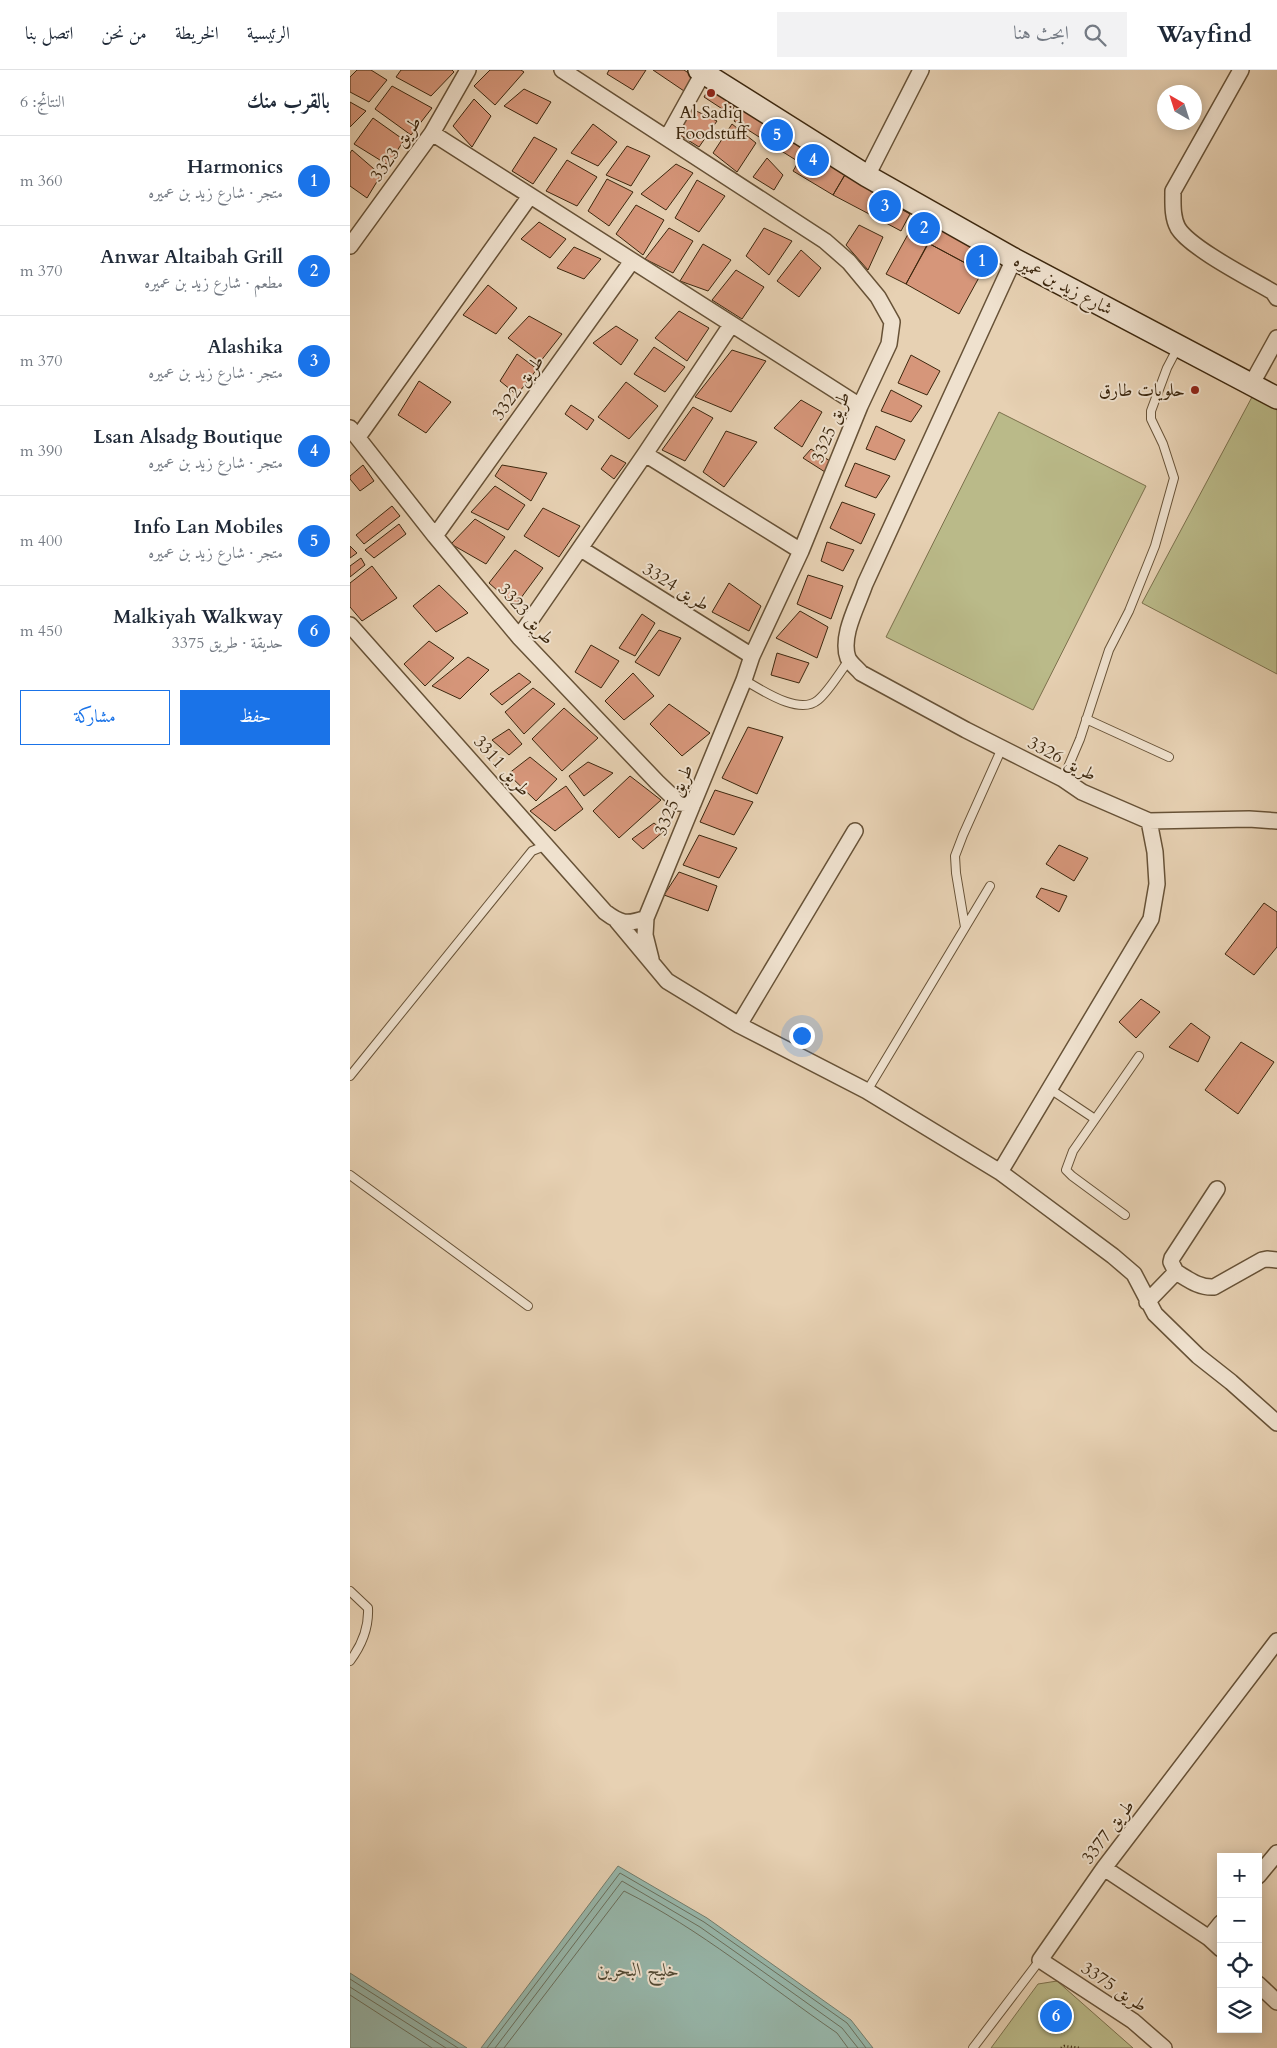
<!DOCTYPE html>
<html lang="ar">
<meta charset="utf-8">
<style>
:root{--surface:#fff;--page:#f2f2f3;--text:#1f2937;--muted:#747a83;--line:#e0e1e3;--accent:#1a73e8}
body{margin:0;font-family:Cardo,Amiri,serif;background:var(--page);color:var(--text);direction:rtl}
.controls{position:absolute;right:15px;bottom:15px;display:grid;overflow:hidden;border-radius:0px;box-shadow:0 2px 12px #0003}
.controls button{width:45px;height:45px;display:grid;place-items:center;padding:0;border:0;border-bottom:1px solid var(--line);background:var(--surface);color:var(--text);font:25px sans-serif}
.compass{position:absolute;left:807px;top:15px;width:45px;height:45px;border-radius:50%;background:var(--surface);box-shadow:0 2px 12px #0003;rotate:321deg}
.you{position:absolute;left:451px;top:965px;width:18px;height:18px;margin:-12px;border:4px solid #fff;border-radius:50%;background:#1a73e8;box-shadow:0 0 0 8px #1a73e833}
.badge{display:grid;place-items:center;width:32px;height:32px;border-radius:50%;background:var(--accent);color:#fff;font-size:16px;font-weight:700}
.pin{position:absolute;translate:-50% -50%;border:2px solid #fff;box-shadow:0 1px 5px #0006}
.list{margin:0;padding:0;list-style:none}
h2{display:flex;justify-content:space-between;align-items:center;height:65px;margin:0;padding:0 20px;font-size:21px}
h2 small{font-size:16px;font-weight:400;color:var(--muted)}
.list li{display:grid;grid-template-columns:32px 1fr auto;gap:15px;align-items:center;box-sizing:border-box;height:90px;padding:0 20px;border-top:1px solid var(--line)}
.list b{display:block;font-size:19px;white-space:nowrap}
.list p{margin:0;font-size:16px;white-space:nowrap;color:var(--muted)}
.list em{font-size:16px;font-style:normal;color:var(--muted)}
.actions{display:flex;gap:10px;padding:15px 20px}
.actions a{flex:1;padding:11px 0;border:1px solid var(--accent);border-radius:0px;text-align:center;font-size:18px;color:var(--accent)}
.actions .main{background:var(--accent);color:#fff}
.icon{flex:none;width:28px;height:28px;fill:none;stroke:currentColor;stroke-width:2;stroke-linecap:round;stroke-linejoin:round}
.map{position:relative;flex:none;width:927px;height:1978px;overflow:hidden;direction:ltr}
header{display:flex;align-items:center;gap:30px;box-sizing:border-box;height:70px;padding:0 25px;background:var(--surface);border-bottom:1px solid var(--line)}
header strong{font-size:24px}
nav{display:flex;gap:28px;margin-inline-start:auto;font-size:18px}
.search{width:350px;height:45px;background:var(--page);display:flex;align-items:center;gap:12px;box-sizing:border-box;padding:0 18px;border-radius:0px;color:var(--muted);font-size:19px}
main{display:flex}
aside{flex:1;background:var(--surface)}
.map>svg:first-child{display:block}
.green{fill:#baba89;stroke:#7b704c}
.water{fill:#97b7ab;stroke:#737d6c}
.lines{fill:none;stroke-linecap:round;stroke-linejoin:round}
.shore{stroke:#6a6f5c;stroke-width:1}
.building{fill:#d6967a;stroke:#3c270e}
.lane-casing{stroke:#675237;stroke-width:10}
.street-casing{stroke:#675237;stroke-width:18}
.secondary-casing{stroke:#3c270e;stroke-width:24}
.path{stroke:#3c270e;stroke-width:2.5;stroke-dasharray:1 2.5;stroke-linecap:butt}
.lane{stroke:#efe1ce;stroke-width:8}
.street{stroke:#efe1ce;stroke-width:15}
.secondary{stroke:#efe1ce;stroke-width:21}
.poi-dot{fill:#8f2418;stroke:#efe1ce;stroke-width:2}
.labels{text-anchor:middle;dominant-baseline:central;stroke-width:4;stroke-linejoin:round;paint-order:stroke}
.poi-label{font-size:18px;fill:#3c270e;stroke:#efe1ce}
.street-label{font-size:18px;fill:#3c270e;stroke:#efe1ce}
.water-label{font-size:19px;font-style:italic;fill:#534b35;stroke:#efe1ce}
</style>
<header>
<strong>Wayfind</strong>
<div class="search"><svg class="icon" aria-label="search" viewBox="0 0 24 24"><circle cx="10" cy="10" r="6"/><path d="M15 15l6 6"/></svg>ابحث هنا</div>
<nav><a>الرئيسية</a><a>الخريطة</a><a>من نحن</a><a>اتصل بنا</a></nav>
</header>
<main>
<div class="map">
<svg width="927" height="1978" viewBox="0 0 927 1978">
<rect width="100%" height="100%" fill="#e7d1b3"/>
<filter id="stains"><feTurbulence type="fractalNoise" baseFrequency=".004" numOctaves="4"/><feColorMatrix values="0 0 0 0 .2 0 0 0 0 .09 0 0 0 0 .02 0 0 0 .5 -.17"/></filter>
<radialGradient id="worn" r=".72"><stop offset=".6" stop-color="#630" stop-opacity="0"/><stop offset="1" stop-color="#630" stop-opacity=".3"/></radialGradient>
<path class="green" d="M902,327L927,340V604L792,533Z
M649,342L796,416L683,640L536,567Z
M707,1911L783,1978H641L688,1914Z"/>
<path class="water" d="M268,1796L357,1848L501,1950L523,1978H131Z
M0,1903L117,1978H0Z"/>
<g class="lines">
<path class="shore" d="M0,1909L108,1978
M0,1917L96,1978
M0,1925L82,1978
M137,1978L270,1803L354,1852L398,1883L497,1953L516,1978
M145,1978L272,1811L350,1857L394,1888L492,1958L508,1978
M154,1978L274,1821C350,1859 417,1915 487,1963L498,1978"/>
</g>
<path class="building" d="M7,0H21L37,10L19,32L0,22V7Z
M51,0H102L104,2L81,26L46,7Z
M140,0H171L174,2L145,35L124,16Z
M259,0H296L283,20L257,4Z
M303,0H334L343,6L334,21Z
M42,16L82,38L61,65L25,39Z
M359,18L385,35L380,44L354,27Z
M174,19L201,32L187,54L154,36Z
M124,29L141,46L122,77L103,56Z
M0,32L16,41L0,57Z
M340,38L367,51L349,77L328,64Z
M392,39L425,60L417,72L384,51Z
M23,48L54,70L38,95L4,74Z
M243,54L267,72L248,96L221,83Z
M382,54L406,73L387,102L363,83Z
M425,60L456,79L449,92L417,72Z
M184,67L207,79L183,114L162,101Z
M277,76L300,86L281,116L256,105Z
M456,79L496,103L483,125L443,101Z
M2,80L31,105L17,128L0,116V83Z
M417,88L433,105L424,120L403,107Z
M217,90L247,107L227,136L196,121Z
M326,94L343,103L316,140L291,124Z
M496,103L530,128L521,145L483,125Z
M257,109L283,122L259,156L238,141Z
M347,110L375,126L349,162L325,148Z
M530,128L560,144L551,161L521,145Z
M286,135L314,150L293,185L266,164Z
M567,148L587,158L556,214L536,204Z
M189,152L216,169L200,188L171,169Z
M509,155L533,167L518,200L496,175Z
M319,158L343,171L323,203L295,189Z
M414,158L442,171L419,205L396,186Z
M587,158L644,189L636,204L578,173Z
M578,173L632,202L609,244L556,214Z
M353,174L381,190L358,221L330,211Z
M224,177L251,189L234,209L207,198Z
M451,180L471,198L449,227L427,211Z
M386,200L414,217L392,249L362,230Z
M138,215L167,238L146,264L113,245Z
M329,241L359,258L337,291L305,268Z
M179,246L212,264L190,292L158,268Z
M266,256L288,270L271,295L243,273Z
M304,277L335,297L315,322L284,304Z
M382,280L416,291L381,342L345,327Z
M167,284L187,299L167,325L150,311Z
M561,285L590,301L577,325L548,313Z
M69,311L101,332L76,363L48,345Z
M276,312L308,336L279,369L248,347Z
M541,320L572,336L561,352L531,341Z
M451,330L472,342L452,377L424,358Z
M221,335L244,350L237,360L215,344Z
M343,337L363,348L335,391L312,380Z
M526,356L555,370L545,390L516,379Z
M376,361L407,372L374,417L353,402Z
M461,379L480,391L475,402L453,388Z
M261,385L276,393L264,409L251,399Z
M505,393L540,406L526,428L495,416Z
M13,395L24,411L10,421L0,409V406Z
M152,395L197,403L181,431L145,406Z
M145,416L175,435L158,460L121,442Z
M492,432L525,444L511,474L480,458Z
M42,436L50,446L14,474L6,465Z
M193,438L230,456L209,487L174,466Z
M125,449L155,467L136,494L101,474Z
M49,454L56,464L24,488L15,480Z
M477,472L504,480L493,501L471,491Z
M0,476L7,483L0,488Z
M165,480L193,498L165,536L139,513Z
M11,488L15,495L0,507V496Z
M22,496L47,528L12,551L0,537V513Z
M458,505L493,516L481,549L447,534Z
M379,513L411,536L399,561L362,542Z
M89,515L118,543L86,562L63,536Z
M450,541L478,557L467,588L426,568Z
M292,544L305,553L285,586L269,578Z
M309,560L331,568L309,606L285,592Z
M79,571L104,588L75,616L54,594Z
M241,575L269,591L251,618L225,602Z
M427,583L459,593L449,613L421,605Z
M118,587L139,600L110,629L82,616Z
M169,603L181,612L152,635L140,624Z
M283,603L304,626L274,650L255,631Z
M183,618L205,634L174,664L155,642Z
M319,634L360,663L332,686L300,654Z
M214,638L248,668L212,701L182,669Z
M398,657L433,667L407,724L372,708Z
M159,659L172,674L159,685L142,670Z
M180,687L207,709L186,731L158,704Z
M238,692L263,703L234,726L219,706Z
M280,706L311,730L269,768L243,741Z
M216,716L233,739L205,761L180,741Z
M365,720L403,732L384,765L350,752Z
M304,753L314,761L293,779L282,769Z
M349,765L387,778L369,808L333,795Z
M709,775L738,788L724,811L696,794Z
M329,802L367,816L358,841L314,825Z
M691,818L717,826L709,842L686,827Z
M914,833L927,842V877L904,905L875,884Z
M791,929L810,942L786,968L769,952Z
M841,953L860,967L848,992L819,977Z
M891,972L924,992L888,1044L855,1020Z"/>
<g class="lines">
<g class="lane-casing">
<path id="lane" d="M394,610C412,620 449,646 468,630C479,621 490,602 499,590
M736,649L819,687
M713,709L730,669L759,580L779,541L805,476L824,408L813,374L801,349V341L817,298L828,277
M615,857L606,803L605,786L613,765L652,678
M0,1006L182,781L197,775
M700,1019L745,1049
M517,1021L640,816
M0,1105L178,1236
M775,1145L722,1106L716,1100L723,1081L789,986
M0,1521L18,1538C19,1558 12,1575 0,1591
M623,1978L690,1890"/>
</g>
<g class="street-casing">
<path id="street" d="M891,0L823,121C823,133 822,147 828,158C840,178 901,209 923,222L927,228
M82,63L510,336
M317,68L353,3
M517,106L571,0
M0,176L82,63L118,0
M664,189L515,514C508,535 490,566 498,588C501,594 507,598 511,603L616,660L713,709L732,722L799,751L899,749L927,751
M901,315L927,268
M0,358L85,466L169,567L307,712L329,733L343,734
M8,367L180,126
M295,384L451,481
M85,466L282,191
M231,479L402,586
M0,555L255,842C271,854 277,855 296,848L394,610L402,586L451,481L510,336L539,274L542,252L528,227L499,192L475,171L212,0
M169,567L295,384L381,255
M799,751L805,782L807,814L801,849L650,1102L763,1186L784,1204L805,1244L848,1286L881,1312L927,1353
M296,848L295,865L301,889
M267,851L317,911L389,955L517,1021L650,1102
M389,955L505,761
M826,1202L821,1192L822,1188L867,1119
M797,1232L826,1202C838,1209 849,1218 864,1217L912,1190L917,1189L927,1190
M754,1798L859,1868L871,1879
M908,1806L927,1783
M859,1868L871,1853
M908,1914L927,1932
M814,1978L783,1951L690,1890L754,1798L927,1571"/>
</g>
<g class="secondary-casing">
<path id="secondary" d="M349,0L517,106L664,189L927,328"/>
</g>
<path class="path" d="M711,1978L714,1976L731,1978"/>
<use href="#lane" class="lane"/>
<use href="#street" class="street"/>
<use href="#secondary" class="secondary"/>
</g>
<g class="poi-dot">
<circle cx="361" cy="23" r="5"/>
<circle cx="845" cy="320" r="5"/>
</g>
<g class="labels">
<g class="poi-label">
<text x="361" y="42">Al Sadiq<tspan x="361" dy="21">Foodstuff</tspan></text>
<text x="835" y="320" text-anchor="end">حلويات طارق</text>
</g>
<g class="street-label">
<text transform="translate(46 79) rotate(-55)">طريق 3323</text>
<text transform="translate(713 215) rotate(28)">شارع زيد بن عميره</text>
<text transform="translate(168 318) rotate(-54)">طريق 3322</text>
<text transform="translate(481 357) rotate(-68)">طريق 3325</text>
<text transform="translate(326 517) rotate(32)">طريق 3324</text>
<text transform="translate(176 544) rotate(49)">طريق 3323</text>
<text transform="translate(712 689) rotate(28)">طريق 3326</text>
<text transform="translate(152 696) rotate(48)">طريق 3311</text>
<text transform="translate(324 730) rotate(-68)">طريق 3325</text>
<text transform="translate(758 1762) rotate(-53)">طريق 3377</text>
<text transform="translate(764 1917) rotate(34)">طريق 3375</text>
</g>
<g class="water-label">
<text x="288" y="1900">خليج البحرين</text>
</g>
</g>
<rect width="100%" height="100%" filter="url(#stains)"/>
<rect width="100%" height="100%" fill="url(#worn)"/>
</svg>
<div class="controls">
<button>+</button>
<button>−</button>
<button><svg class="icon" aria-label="locate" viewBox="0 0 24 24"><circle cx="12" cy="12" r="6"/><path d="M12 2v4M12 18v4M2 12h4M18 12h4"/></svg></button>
<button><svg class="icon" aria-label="layers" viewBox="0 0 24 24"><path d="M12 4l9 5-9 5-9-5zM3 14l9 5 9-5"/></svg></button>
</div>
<svg class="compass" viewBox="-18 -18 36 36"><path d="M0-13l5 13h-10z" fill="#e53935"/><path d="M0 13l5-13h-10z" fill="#747a83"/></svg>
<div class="you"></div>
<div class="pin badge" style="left:632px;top:191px">1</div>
<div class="pin badge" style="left:574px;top:158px">2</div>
<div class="pin badge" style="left:535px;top:136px">3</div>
<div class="pin badge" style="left:463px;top:90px">4</div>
<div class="pin badge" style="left:427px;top:65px">5</div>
<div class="pin badge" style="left:706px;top:1946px">6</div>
</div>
<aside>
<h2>بالقرب منك<small>النتائج: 6</small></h2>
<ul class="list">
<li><span class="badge">1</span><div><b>Harmonics</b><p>متجر · شارع زيد بن عميره</p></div><em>360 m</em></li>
<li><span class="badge">2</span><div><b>Anwar Altaibah Grill</b><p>مطعم · شارع زيد بن عميره</p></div><em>370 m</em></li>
<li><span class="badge">3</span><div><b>Alashika</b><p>متجر · شارع زيد بن عميره</p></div><em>370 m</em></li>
<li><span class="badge">4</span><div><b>Lsan Alsadg Boutique</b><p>متجر · شارع زيد بن عميره</p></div><em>390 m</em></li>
<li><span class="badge">5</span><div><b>Info Lan Mobiles</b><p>متجر · شارع زيد بن عميره</p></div><em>400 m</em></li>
<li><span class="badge">6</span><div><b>Malkiyah Walkway</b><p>حديقة · طريق 3375</p></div><em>450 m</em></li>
</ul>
<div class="actions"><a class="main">حفظ</a><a>مشاركة</a></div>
</aside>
</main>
